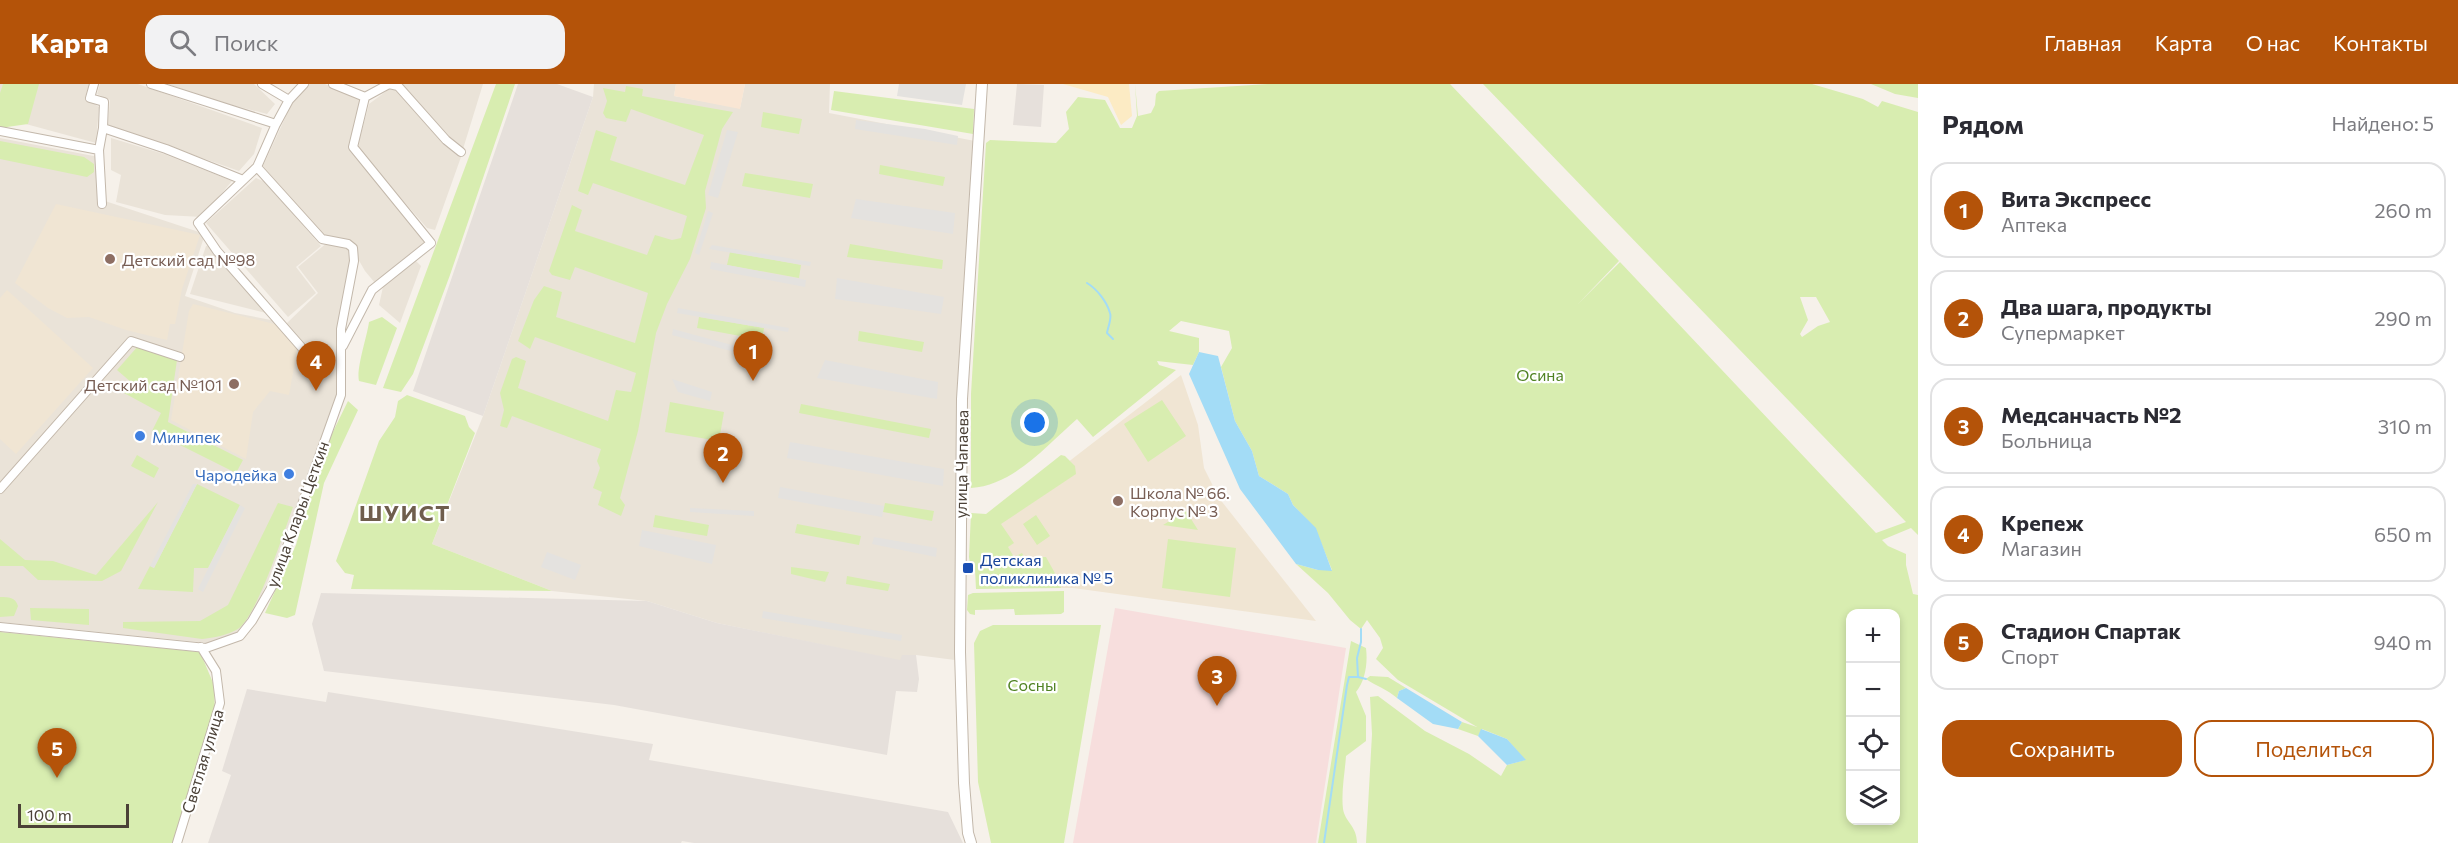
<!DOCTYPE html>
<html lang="ru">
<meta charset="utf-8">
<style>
:root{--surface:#fff;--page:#f2f2f3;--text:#2b2b33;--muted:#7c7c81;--line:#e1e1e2;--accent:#b45309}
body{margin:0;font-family:Commissioner,sans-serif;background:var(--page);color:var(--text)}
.controls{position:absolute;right:18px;bottom:18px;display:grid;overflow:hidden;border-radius:12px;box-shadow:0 3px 9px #0003}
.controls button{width:54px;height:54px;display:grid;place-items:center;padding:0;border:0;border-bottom:2px solid var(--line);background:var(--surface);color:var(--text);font:30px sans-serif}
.scale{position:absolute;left:18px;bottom:15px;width:111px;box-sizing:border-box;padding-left:6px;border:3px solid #4b4137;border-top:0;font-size:16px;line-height:21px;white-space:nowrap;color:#4b4137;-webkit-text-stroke:4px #fff;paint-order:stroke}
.you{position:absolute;left:1035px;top:339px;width:21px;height:21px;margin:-15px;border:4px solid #fff;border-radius:50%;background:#1a73e8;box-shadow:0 0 0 9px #1a73e833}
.badge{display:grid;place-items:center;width:39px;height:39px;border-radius:50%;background:var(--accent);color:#fff;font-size:20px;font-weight:700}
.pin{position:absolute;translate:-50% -50px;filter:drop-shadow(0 2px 3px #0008)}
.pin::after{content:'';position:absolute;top:32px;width:21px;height:18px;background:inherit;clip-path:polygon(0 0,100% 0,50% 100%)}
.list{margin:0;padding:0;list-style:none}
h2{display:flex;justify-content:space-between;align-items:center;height:78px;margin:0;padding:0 24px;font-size:26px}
h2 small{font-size:20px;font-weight:400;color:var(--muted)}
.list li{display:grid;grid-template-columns:39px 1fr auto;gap:18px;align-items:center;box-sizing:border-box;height:96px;margin:0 12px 12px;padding:0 12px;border:2px solid var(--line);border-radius:18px}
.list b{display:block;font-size:22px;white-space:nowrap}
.list p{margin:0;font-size:20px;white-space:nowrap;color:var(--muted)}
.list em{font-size:20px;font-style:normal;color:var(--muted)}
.actions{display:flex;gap:12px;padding:18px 24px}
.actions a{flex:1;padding:14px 0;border:2px solid var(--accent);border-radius:18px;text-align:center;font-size:21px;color:var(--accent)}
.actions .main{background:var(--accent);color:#fff}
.icon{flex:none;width:33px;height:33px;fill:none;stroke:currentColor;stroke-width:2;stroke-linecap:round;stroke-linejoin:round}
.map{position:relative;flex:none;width:1918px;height:759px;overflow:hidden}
header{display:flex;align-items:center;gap:36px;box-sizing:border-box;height:84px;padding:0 30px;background:var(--accent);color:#fff}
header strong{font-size:28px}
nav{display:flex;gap:33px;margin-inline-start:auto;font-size:21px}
.search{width:420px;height:54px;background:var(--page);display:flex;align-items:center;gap:15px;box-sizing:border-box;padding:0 21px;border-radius:18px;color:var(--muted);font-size:22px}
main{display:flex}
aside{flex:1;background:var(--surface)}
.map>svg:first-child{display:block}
.residential{fill:#eae3d8}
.commercial{fill:#f9e6d4}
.industrial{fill:#e6e0db}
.education{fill:#f0e5d3}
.medical{fill:#f7dedd}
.green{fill:#d8edb0;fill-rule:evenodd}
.sand{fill:#fcebc4}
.parking{fill:#e4e2df}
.water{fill:#a3dcf6}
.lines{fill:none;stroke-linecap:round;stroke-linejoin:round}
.stream{stroke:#a3dcf6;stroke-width:2}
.minor-casing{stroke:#c3b8ab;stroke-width:10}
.tertiary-casing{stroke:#c3b8ab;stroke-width:12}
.minor{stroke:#fff;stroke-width:8}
.tertiary{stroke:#fff;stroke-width:10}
.education-dot{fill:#8d6e63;stroke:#fff;stroke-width:2}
.shop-dot{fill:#3f7fe0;stroke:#fff;stroke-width:2}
.transit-dot{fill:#1a4fb4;stroke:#fff;stroke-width:2}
.labels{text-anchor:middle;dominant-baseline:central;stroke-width:4.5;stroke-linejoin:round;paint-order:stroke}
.education-label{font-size:16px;fill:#785e54;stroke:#fff;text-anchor:start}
.park-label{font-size:16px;fill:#518324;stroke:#fff}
.shop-label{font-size:16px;fill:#366cbe;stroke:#fff;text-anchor:start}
.street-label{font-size:16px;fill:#4b4137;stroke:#fff}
.transit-label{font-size:16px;fill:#164399;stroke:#fff;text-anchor:start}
.district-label{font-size:22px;font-weight:bold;letter-spacing:1.5px;fill:#6f5e4d;stroke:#fff}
</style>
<header>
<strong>Карта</strong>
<div class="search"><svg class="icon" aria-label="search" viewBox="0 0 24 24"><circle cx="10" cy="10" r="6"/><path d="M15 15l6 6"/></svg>Поиск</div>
<nav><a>Главная</a><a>Карта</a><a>О нас</a><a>Контакты</a></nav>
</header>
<main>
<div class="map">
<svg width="1918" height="759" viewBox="0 0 1918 759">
<rect width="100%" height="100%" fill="#f6f1ea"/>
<path class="residential" d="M0,0H89L85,14L99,23L96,59L0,33Z
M100,0H138L262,44L254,70L239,87L108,41L110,16L97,10Z
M167,0H254L275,20L267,30L221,18Z
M309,0H325L360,16L349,63L424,158L375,199L365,187L357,173L339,279L338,310L268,497L250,535L238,548L208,559L0,538V54L104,74L105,117L205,150L185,212L235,229L287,239L318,209L298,183L328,158L263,82L292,19Z
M399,0H483L463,65L448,54Z
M594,0H676L674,12L740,24L745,0H830L829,29L975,57L955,576L916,571L901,577L717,539L647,517L552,507L432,460L483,332L593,13Z
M389,5L397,6L445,59L461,73L435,146L427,144L362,70L358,61L369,20Z
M111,54L164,70L232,97L202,133L165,131L116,118L121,91L111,86Z
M256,94L265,98L321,162L296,183L316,209L288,233L206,139Z
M215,160L274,231L190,210L206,162Z
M415,176L421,182L400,239L379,221L383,203Z"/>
<path class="commercial" d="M676,0H745L740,25L674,12Z"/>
<path class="industrial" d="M518,0H557L593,13L483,332L413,307Z
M1017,0L1044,1L1041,43L1013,41Z
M321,509L647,517L717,539L900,576L902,571H916L919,595L917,608L896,607L887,671L614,621L324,587L312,540Z
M247,605L326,618L328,608L653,660L649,676L948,728L963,759H694L682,757L681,759H208L231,691L222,687Z"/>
<path class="education" d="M56,120L200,151L182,205L175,240H170L167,256L126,246L89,233L67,234L48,224L15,199Z
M7,206L93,284L16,370L0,355V214Z
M193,220L290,244L297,252V267L289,311L270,307L253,328L246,375L171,336L189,227Z
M1181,291L1198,341L1204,384L1219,414L1316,537L1073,504H1008L989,439Z"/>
<path class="medical" d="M1115,524L1346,564L1316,759H1073Z"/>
<path class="green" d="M3,0H39L28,40L0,44V9Z
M496,0H515L450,191L413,290L401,308L383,304Z
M1135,0L1138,32L1151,29L1155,21L1156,10L1159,7L1268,0H1450L1619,177L1577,221L1620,178L1876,449L1906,438L1483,0H1812L1863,15L1878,23L1882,17L1918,28V451L1911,444L1882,456L1888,462L1906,470V481L1913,510L1918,511V759H1366L1372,650L1370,613L1378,612L1425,647L1469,670L1501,692L1507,681L1525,676L1507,655L1482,645L1478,652L1458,645L1462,638L1477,643L1398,596L1376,575L1383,564L1380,554L1367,536L1361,545L1350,536L1328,509L1296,480L1318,486H1332L1315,444L1293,421L1288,410L1259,392L1252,367L1235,337L1221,283L1232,264L1229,247L1181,237L1169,247L1199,254V268L1193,281L1157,277L1159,281L1176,286L1093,353L1077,335C1046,362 1014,401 971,404V310L986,59L990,56L1056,59L1069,45L1066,28L1078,13L1105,16L1120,44H1132L1137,32ZM1800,213H1816L1830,238L1818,242L1802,253L1800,250L1808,236ZM1850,530H1896V736H1850Z
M1871,0H1918V14L1895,10Z
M626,2L643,5L642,12L733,28L722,45L705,107L706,124L690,175L667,220L656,249L638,347L620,414L625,421L621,432L598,421L602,408L593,404L600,384L597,377L601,365L512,332L507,344L500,342L504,326L500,309L512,275L516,273L526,277L518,304L608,337L616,306L631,308L636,289L535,253L530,265L518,257L534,216L544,202L562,208L556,233L635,259L648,209L575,183L570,196L552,191L549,187L572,121L582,126L575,147L647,171L655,151L672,156L681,154L687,132L593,99L588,111L578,107L596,46L617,53L610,76L685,101L704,51L631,25L626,38L606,34L603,29L607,17L603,4L625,8Z
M834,7L974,25L973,50L831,26Z
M763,28L802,35L799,50L761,43Z
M0,57L84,73L94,80V88L87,93L0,75Z
M880,81L945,93L943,102L879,90Z
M745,89L813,100L810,114L742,102Z
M850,160L943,176L942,185L847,173Z
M730,168L801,181L799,194L727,181Z
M382,233L397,244L376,301L359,297C356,285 367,253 369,238Z
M699,233L764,244L762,256L697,244Z
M859,247L924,258L922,268L858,257Z
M138,262L177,276L168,338L243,376L236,389L152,347L161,329L124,309L132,299L117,286Z
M407,311L465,332L469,343L475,349L432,460L552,507L351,505L354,491L345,489L336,477L379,357L395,333L398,317Z
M1162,316L1186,352L1148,378L1124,340Z
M348,317L358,326L324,399L295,531L287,534L265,529L296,461L323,368Z
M670,318L724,328L719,357L665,348Z
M801,320L931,345L929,354L799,329Z
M137,371L159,384L154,394L131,382Z
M1061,371L1065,372L1075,382L1076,390L1001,440L1014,459L1008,463L1014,473L1022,469L1029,481L1041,473H1046L1061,500V504L976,505L975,485L970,480L969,473L971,429L986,430Z
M197,400L240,421L208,484H194L193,508L138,505L150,482L154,484Z
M158,418L121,487L102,497L38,496L23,482H0V455L25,476L53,477L96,491Z
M278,419L293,423C284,448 257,532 238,545C228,551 213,554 202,555L123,544V538L200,537L228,521Z
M885,419L934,427L932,437L883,428Z
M1186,427L1198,446L1163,441Z
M655,431L709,441L707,452L653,443Z
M1036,431L1050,452L1037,461L1023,440Z
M797,440L861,452L859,461L795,449Z
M1168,455L1236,464L1230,513L1162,504Z
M791,483L829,488L825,498L791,490Z
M847,492L890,500L888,507L846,500Z
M1064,507V528L1061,530L1015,531L1014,525L975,526V531L970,530L967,526L968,511L973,509Z
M0,513C9,513 15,513 18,522L14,532L0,533Z
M30,524L89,525V541L31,536Z
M993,541H1101L1064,759H991L978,698L974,559L980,547Z
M0,548L200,568L214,601L215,629L176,759H0Z
M1351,557L1366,564C1368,580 1365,597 1356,608L1366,632V657L1346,672C1345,688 1341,708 1343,725C1345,738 1357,742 1357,759H1318Z
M1370,592L1388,593L1406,604L1399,607L1397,614C1387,605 1376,602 1366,595Z"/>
<path class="sand" d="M1063,0H1129L1132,32L1121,41L1108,13Z"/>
<path class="parking" d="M899,0H966L962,21L897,12Z
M856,36L925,45L958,52L957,61L855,45Z
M727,46L738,48L718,114L708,111Z
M856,115L955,129L953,150L851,134Z
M708,127L713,129L699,171L695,169Z
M712,161L811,178L810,182L709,165Z
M711,178L806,196L805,203L710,185Z
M837,194L944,213L941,230L835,215Z
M678,224L789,244L788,248L677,229Z
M673,245L769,271L768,277L672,251Z
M825,276L938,298L937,315L817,294Z
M672,295L712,308L710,317L678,308Z
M790,358L944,385L943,402L787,374Z
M193,400H197L154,484L150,482Z
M780,403L884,422L882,433L778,414Z
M240,421L245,424L203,508L198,505Z
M690,424L754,427V432L690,428Z
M642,446L716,461L712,480L639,462Z
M874,453L937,464L936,473L872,460Z
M547,468L581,481L575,496L541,483Z
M763,527L902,551L901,557L762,534Z"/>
<path class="water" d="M1199,268L1218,272L1235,337L1252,367L1259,392L1288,410L1293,421L1316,444L1332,487L1318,486L1296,480L1240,405L1189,290Z
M1406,604L1462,638L1458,645L1433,640L1397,614L1399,607Z
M1481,645L1507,655L1526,676L1507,681L1478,652Z"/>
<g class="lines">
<path class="stream" d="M1087,199C1097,205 1107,218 1110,229C1112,234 1108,243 1107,249L1113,255
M1361,545V558L1357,574L1358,593L1366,595
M1324,759L1347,601L1349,593H1358"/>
<g class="minor-casing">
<path id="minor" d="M94,0L90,14L104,18L103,44L99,66L102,120
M151,0L276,40
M262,0L289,16
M304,0L289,16L276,40L257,83L198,139L217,167L303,265L307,284
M333,0L365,13
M365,13L389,0L398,2L446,56L461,68
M103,44L166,65L243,96
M0,47L99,66
M343,262L372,206L431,159L353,63L365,13
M0,405L131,257L180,273
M0,543L206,564L240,552L252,537L274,499L341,311V245L354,177L353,164L348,160L322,155L257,83
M177,759L220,619L216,587L201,563"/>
</g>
<g class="tertiary-casing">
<path id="tertiary" d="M971,759L968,749L964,699L960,568L962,315L982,0"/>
</g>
<use href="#minor" class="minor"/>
<use href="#tertiary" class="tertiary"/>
</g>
<g class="education-dot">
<circle cx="110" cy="175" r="6"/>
<circle cx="234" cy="300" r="6"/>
<circle cx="1118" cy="417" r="6"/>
</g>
<g class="shop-dot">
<circle cx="140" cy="352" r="6"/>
<circle cx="289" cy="390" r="6"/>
</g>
<rect class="transit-dot" x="962" y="478" width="12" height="12" rx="3"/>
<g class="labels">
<g class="education-label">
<text x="122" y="175">Детский сад №98</text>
<text x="222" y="300" text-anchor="end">Детский сад №101</text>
<text x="1130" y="408">Школа № 66.<tspan x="1130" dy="18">Корпус № 3</tspan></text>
</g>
<g class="park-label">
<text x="1540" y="290">Осина</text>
<text x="1032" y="600">Сосны</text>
</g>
<g class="shop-label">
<text x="152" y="352">Минипек</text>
<text x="277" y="390" text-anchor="end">Чародейка</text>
</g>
<g class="street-label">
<text transform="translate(961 380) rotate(-89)">улица Чапаева</text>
<text transform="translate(297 430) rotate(-70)">улица Клары Цеткин</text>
<text transform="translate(202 677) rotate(-73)">Светлая улица</text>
</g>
<g class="transit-label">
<text x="980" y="475">Детская<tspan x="980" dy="18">поликлиника № 5</tspan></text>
</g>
<g class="district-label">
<text x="405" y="428">ШУИСТ</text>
</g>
</g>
</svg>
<div class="controls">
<button>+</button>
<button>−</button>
<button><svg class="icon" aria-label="locate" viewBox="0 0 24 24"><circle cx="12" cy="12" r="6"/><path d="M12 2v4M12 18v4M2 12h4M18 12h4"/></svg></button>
<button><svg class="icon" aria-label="layers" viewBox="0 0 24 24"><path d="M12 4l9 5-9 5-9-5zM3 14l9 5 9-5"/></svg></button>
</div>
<div class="scale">100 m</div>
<div class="you"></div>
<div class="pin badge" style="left:753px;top:297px">1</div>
<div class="pin badge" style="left:723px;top:399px">2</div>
<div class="pin badge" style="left:1217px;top:622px">3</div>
<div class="pin badge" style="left:316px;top:307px">4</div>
<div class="pin badge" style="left:57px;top:694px">5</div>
</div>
<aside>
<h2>Рядом<small>Найдено: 5</small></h2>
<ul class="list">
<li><span class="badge">1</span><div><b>Вита Экспресс</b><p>Аптека</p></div><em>260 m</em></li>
<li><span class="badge">2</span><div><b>Два шага, продукты</b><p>Супермаркет</p></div><em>290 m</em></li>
<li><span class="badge">3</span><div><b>Медсанчасть №2</b><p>Больница</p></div><em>310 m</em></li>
<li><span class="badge">4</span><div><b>Крепеж</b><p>Магазин</p></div><em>650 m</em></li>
<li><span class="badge">5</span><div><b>Стадион Спартак</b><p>Спорт</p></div><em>940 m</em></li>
</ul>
<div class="actions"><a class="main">Сохранить</a><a>Поделиться</a></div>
</aside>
</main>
